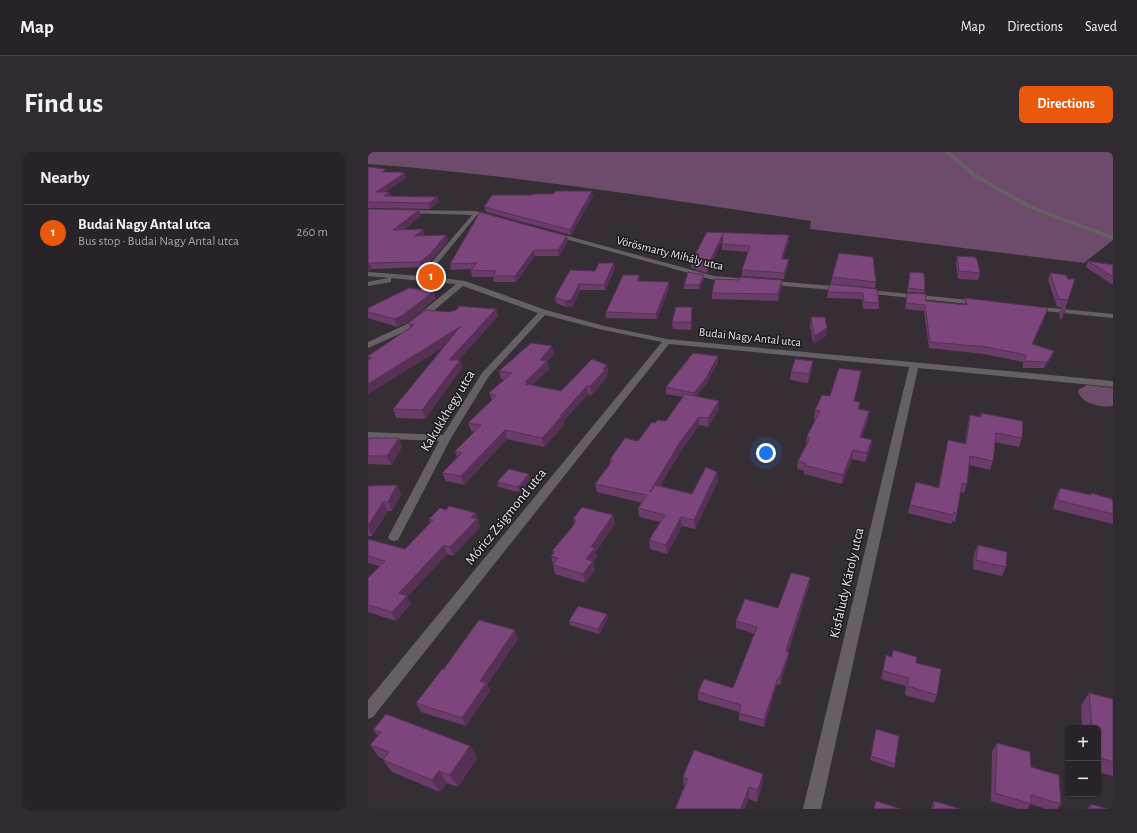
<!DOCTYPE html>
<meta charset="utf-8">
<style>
:root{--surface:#282328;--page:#302b30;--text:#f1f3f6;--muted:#a5a4a8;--line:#444045;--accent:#ea580c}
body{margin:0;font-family:"Alegreya Sans",sans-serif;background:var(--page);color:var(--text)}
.controls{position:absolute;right:12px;bottom:12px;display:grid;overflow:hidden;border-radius:6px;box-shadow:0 1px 3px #0004}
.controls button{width:36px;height:36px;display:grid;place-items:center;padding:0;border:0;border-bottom:1px solid var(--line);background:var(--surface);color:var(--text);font:20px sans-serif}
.you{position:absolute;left:398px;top:301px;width:14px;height:14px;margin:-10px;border:3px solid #fff;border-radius:50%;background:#1a73e8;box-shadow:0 0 0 6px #1a73e833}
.badge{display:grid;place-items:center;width:26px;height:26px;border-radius:50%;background:var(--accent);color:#fff;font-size:13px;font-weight:700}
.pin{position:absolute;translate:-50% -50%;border:2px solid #fff;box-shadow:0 1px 4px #0006}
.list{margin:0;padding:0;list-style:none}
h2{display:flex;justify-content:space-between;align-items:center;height:52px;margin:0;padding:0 16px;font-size:17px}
h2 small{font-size:13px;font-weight:400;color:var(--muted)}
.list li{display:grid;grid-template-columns:26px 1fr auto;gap:12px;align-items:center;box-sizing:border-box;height:56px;padding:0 16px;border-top:1px solid var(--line)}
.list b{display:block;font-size:15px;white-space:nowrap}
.list p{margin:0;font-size:13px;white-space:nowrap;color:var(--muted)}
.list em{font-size:13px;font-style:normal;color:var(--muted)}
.map{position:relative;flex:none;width:745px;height:657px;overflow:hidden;border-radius:6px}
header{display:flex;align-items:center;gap:24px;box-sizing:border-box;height:56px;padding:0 20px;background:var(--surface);border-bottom:1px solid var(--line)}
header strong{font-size:19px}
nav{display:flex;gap:22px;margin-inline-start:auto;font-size:14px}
.intro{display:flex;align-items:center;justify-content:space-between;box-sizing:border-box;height:96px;padding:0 24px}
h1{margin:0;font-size:28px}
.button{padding:10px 18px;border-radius:6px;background:var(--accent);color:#fff;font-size:14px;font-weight:700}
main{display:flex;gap:24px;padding:0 24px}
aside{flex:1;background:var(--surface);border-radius:6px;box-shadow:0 1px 3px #0004}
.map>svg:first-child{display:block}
.green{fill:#6d4c6b}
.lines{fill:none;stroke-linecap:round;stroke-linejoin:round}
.minor{fill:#666066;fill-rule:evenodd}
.wall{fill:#6b3b6a}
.shaded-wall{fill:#573056}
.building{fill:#7c457b;stroke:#573056}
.labels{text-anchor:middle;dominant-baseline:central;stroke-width:3;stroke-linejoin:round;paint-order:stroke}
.far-street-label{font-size:12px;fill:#eae6ea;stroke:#1b181b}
.street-label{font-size:14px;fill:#eae6ea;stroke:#1b181b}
</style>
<header>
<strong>Map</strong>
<nav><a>Map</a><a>Directions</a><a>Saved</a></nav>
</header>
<div class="intro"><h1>Find us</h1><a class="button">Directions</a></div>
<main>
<aside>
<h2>Nearby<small></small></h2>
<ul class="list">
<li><span class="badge">1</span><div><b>Budai Nagy Antal utca</b><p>Bus stop · Budai Nagy Antal utca</p></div><em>260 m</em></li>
</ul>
</aside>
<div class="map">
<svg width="745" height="657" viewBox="0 0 745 657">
<rect width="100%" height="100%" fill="#352f35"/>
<path class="green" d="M0,0H745V88L716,111L442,77L443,69C296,47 149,23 0,12Z
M719,233L745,236V254C734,256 712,252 710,238Z"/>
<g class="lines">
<path class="minor" d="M576,0H581L611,24L664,54L745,84V88L660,56L607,26Z
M36,58L108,59L127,65L124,67L109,63L59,124L97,129L178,158L236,174L299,187L745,229V235L550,216L453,657H435L541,215L301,192L5,565L0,567V548L294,190L235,178L177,163L121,224L83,286L30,388L26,389L22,388L20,385L71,289L0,286V280L75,283L114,221L170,161L95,134L45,176L0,196V190L39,172L88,132L0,124V120L52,124L104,63L38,61L36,60Z
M185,80L346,124L476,135L480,137L476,139L346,128L183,83V81Z
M20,126H23V130L0,134V130Z
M492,137L611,149L615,151L611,153L495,141L491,139Z
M663,154L745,162V166L666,158L662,156Z"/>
</g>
<path class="wall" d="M0,15L19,20L35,21L38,26L17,40H21L23,44L70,45L71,50L62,57L0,56Z
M225,44L203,83L118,60L116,55Z
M0,57L53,64L35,78L55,77L56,83L55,84L78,83L80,89L65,107L54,115L4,117L0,119Z
M339,80L421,88L415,107H421L420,113L416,127L374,124V118L380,100L354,98V88L339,121L323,116V110Z
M200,89L191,104H167L148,130H126L125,125H104L103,118L104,117L83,118L82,112Z
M589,104L612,121L610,128L590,127L588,111Z
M720,109L745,113V133L718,115Z
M247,117L237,138H212L205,154L198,155L188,151L187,145L227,119Z
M542,120L557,138L556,141L539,140Z
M682,121L700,148L693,169L691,162L693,155H689L680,128Z
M336,123V127L331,137H316V133Z
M464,125L508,130L507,136L463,132Z
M272,129L301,136L289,167L238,166V160Z
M414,134L410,149L344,147V141Z
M509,137L511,151V157H495L494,147L459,146L460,140Z
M539,141L558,149L596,153L597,146L678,162L664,193L684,205L676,216H655V210L616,202L561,196L556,159L537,157Z
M68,146L38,171L29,175L0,166V156Z
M90,154L128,157L130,164L90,208H92L94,216L57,267L28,266L25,257L77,194L0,242V208H1L0,204L42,176L40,171L88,158L91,155Z
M324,163L323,178L305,177L304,170Z
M443,165L459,176L458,184L445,192L442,173Z
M186,202L179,209L181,217L164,233L193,239L239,213L240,221L239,222V225L224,243L220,242L195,270L196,273L176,295L139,287L96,333L78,329L74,321L89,305L87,299L106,280L103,279L100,271L124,249L121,241L137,228L133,227L131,219Z
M350,204V210L338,232L328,244L351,249V257L340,275L331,273L313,299L292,334L324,342L349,320L350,329L327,377L314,374L299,402L282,397L281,388L292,370L271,365L270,356L274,351L229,340L227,332L242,311V307L270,289L287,271L298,269L315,245L298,242V235Z
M444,217L440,231L422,228L423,220Z
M492,227L486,249L492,250L491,257L500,268L494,285L503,297L497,310L484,307L474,332L436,322V319L429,317L430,309L438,293L439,284L448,267H446L447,258L462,244Z
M613,261L654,286L651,295L627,290L625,309L622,318L601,313L599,332L596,341L592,340L589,361L587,370L584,369L583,372L540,361L548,330L570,336L578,297L580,288L597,292L600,271L602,263L612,265Z
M0,286L34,295L23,313L0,312Z
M163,327L151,340L130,335L129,330Z
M29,333L33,342L24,359H20L4,384H0V334Z
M692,336L722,343L723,341L745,349V372L685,357L688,345Z
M78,358L108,361L111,369L110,370L112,375L85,404L79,402L39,445L43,452L28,469L0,460V426L11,414L0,411V387L37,397L62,371L61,367Z
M245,363L247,372L228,400L229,405L225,410L227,418L217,431L187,422L185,413V412L183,404L185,402L184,399L205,374L206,371L205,367Z
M610,393L638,415L634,424L605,417L606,402Z
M442,425L441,433L420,500V507L412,533L409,532L396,575L371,568V560L330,548V540L365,536L387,482L368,476V469L410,456Z
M240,466L231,482L202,473L201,469Z
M150,487L119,533L122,539L98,574L53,560L48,551L75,518Z
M525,498L548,511L569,543L566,551L537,543L538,534L513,527L518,503L523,505Z
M721,541L745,547V624L730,620V576H714L713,553Z
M508,577L527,612L526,616L502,608Z
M5,578L102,594L109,606L90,635L79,631L72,640L24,620L15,608L16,607L11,605L2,593L10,584Z
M629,591L663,615L693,652L689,657H678L663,652L659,657H650L623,649L624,599Z
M395,622L394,634L389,650L381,647L316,635L315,625Z
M566,649L592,657H563Z
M723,652L740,657H719Z"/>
<path class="shaded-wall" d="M35,20V22L37,21L38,26L10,45L8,40Z
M224,39L225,44L203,83L202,78Z
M21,40L23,45L16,44Z
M70,45L71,50L62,57L61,51Z
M51,58L53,64L27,83L25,78Z
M55,77L56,83L49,89L47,84Z
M355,82V87L339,121V115Z
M78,83L80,89L65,107L54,115L52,110Z
M421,83V88L414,111V105Z
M199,84L200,89L191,104L190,98Z
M166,98L167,104L148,130L147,124Z
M421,107L420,113L416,127V121Z
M2,111L4,117L0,119V112Z
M246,111L247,117L237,138L236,133Z
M271,123L272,129L270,135L269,129Z
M336,123V127L331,137V133Z
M414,128V134L410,149V142Z
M301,130V136L289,167L288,162Z
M211,132L212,138L205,154L198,155L197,149Z
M66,139L68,146L38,171L29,175L27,167Z
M324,155V163L323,178V170Z
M680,156L678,162L662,199L664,192Z
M128,157L130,164L84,216L81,208Z
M92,175L94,183L0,242V232Z
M459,176L458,184L445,192L446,184Z
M184,194L186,202L179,209L181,217L162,235L160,240L157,230L172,208Z
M686,199L684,205L676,216L679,210Z
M350,204V210L338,232L326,247V241Z
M92,208L94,216L57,267L54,258Z
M445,209L444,217L440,231L441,222Z
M239,213L240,221L239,222V225L224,243L222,234Z
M493,219L492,227L484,257L486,249Z
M219,234L220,242L195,270L196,273L176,295L174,286L192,264Z
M351,249V257L340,275V266Z
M501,259L500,268L491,294L492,285Z
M331,265V273L313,299L283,348L282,340L312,290Z
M137,278L139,287L96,333L93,324Z
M31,286L34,295L23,313L19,304Z
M504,288L503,297L497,310L499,301Z
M485,298L484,307L474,332L475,323Z
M349,320L350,329L327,377L326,368Z
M161,322L163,327L151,340L150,335Z
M29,333L33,342L24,359L20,350Z
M15,350L20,359L4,384L0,374Z
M108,361L111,369L110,370L112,375L85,404L82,395L103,365Z
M245,363L247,372L228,400L229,405L225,410L227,418L217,431L215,422L218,407L223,395Z
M313,365L314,374L299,402L298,393Z
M76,393L79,402L39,445L43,452L28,469L24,460L31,441Z
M442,425L441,433L417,506L418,499Z
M239,462L240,466L231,482L230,477Z
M147,478L150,487L119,533L122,539L98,574L94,566L112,529Z
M421,500L420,507L412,533V525Z
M410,525L409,532L396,575V568Z
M102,594L109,606L90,635L82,623Z
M71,619L79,631L72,640L64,628Z
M395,622L394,634L389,650L390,638Z
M381,635V647L377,657H373Z"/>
<path class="building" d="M0,15L18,17L14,20H35L33,21H37L8,40H21L16,44L70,45L61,51L0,50Z
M188,39H224L202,78L116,55L124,43H163L164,42H185Z
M0,57L51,58L25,78L55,77L47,84L78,83L63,101L52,110L2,111L0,112Z
M112,60L199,84L190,98H166L147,124H125L128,119L103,118L109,111L82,112Z
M339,80L421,83L414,105V107H421L416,121L374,118L382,94L354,92L355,82L339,115L323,110Z
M471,101L505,105L508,130L464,125Z
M589,104L607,105L608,107H609L612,121L591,119Z
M720,109L745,113V125Z
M231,111H246L236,133L211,132L203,148L197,149L187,145L202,118L227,119Z
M320,120L336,123L331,133H316Z
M542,120L556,121L557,138L540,136Z
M682,121L698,123L700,127H707L700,148L691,147Z
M255,123H271L269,129L301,130L288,162L238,160Z
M372,125L414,128L410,142L344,141L347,127L371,128Z
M462,132L509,137L511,151L496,150L495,141L460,140Z
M41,136L66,139L35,163L27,167L0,160V156Z
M539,141L558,142V149L599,153L597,146L680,156L664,192L686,199L679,210L657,209L658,203L618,195L562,190L557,153L538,151Z
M90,154L128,157L81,208H92L54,258L25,257L92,175L0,232V208L4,206L0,205V204L46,173L40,171L58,158L81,160L88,158L91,155Z
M694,154L698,155L696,162Z
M308,155H324L323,170H304Z
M443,165H457L459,176L446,184Z
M163,191L184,194L172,208L179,209L157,230H160L158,232L193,239L224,207L239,213L235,217H238L222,234H219L192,264H194L174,286L137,278L93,324L74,321L94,301L87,299L113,273L100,271L128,244L121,241L144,221L131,219Z
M325,201L350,204L338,226L326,241L298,235Z
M427,207L445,209L441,222L423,220Z
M471,216L493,219L486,249L492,250L490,257L501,259L492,285L504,288L499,301L485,298L475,323L436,313L437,311L430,309L441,288V285L439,284L452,259L447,258L454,243L462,244Z
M317,242L351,249L340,266L331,265L312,290L282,340L287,333L324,342L338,315L349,320L326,368L313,365L298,393L281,388L297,363L270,356L279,343L227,332L245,308L242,307L257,286L270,289L284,270L287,271L290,268L298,269Z
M613,261L655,269L654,286L628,281L625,309L602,304L599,332L594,331L589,361L586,360L585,363L542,353L548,330L571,336L580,288L598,292L602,263L613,265Z
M0,286H31L19,304H0Z
M141,317L161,322L150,335L129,330Z
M29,333L20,350H15L0,374V334Z
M692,336L723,343V341L744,347V349H745V362L689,348Z
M81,354L108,361L103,365L109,367L82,395L76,393L31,441L39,444L24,460L0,453V426L17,409L0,404V387L37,397L65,368L61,367L72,356L78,358Z
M214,355L245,363L223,395L227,396L218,407L225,409L215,422L185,413L190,406L183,404L187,400L184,399L205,374L208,368L205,367Z
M610,393L639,400L638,415L608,408Z
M423,421L442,425L418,499L421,500L412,525H410L396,568L371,561L373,553L330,540L336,527L365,536L389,475L368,469L377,447L410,456Z
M210,454L239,462L230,477L201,469Z
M111,468L147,478L112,529L118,531L94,566L48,551L74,517L75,518Z
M525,498L549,505L548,511L573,517L569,543L539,534L541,526L515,519L518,503L524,505Z
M721,541L745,547V610L730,605V576H724Z
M18,562L102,594L82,623L71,619L64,628L15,608L21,600L2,593L13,580L5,578Z
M508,577L531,584L527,612L503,604Z
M629,591L662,600L663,615L691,623L693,652L663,643V652L627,641Z
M326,598L395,622L390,638L381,635L373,657H307L320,627L315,625Z
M508,649L533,657H506Z
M566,649L592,657H566Z
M723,652L740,657H724Z"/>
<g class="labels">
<g class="far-street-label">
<text transform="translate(302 101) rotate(14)">Vörösmarty Mihály utca</text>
<text transform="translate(382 185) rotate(6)">Budai Nagy Antal utca</text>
</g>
<g class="street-label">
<text transform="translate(80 259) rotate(-59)">Kakukkhegy utca</text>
<text transform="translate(138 365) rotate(-51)">Móricz Zsigmond utca</text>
<text transform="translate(479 431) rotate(-77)">Kisfaludy Károly utca</text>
</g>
</g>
</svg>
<div class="controls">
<button>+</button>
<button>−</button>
</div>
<div class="you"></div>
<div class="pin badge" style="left:63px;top:125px">1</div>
</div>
</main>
